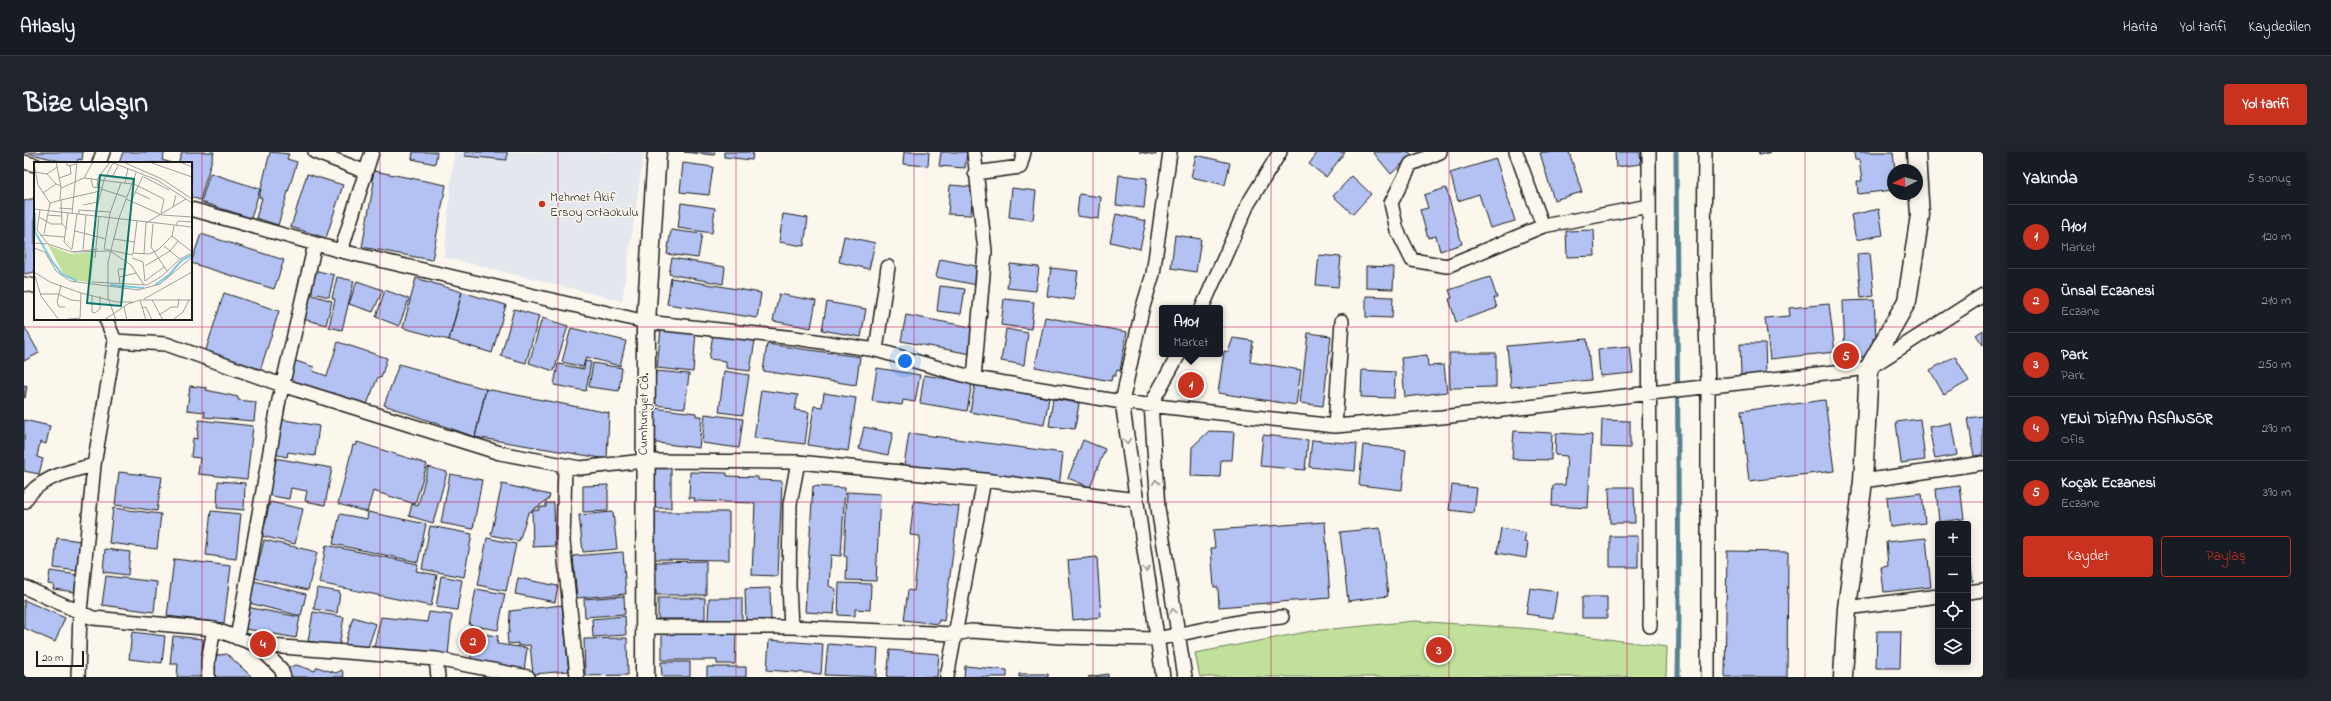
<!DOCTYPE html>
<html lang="tr">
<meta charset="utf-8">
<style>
:root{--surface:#171b24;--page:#20242c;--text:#f1f3f6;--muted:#9ea1a6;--line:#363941;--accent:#c8321e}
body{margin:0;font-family:"Indie Flower",sans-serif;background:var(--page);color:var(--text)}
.controls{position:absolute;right:12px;bottom:12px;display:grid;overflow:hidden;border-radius:4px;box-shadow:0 2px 10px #0003}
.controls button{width:36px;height:36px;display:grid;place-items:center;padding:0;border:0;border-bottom:1px solid var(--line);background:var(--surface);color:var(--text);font:20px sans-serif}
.compass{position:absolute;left:1863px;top:12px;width:36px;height:36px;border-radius:50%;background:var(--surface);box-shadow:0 2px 10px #0003;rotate:264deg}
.scale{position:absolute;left:12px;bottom:10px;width:48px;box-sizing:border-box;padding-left:4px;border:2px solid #1c1c1c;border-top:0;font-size:11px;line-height:14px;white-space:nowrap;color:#1c1c1c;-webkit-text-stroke:3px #fbf7ec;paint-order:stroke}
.you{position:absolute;left:881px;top:209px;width:14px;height:14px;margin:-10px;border:3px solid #fff;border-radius:50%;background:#1a73e8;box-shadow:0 0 0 6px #1a73e833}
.badge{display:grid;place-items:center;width:26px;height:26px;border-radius:50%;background:var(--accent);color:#fff;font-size:13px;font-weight:700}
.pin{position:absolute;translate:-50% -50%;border:2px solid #fff;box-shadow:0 1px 4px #0006}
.popup{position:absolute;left:1135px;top:153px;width:64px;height:52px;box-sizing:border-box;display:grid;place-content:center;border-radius:4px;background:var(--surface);filter:drop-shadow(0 1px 3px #0005);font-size:13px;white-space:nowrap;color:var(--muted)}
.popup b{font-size:15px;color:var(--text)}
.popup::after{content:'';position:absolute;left:50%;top:100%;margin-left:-8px;border:8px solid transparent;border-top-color:var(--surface)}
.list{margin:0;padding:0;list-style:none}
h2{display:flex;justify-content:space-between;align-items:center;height:52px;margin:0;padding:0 16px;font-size:17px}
h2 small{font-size:13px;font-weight:400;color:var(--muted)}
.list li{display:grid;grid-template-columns:26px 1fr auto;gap:12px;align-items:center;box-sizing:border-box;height:64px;padding:0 16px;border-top:1px solid var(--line)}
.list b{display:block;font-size:15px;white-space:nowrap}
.list p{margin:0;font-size:13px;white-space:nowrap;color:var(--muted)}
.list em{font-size:13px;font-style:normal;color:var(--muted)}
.actions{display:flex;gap:8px;padding:12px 16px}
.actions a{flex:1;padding:9px 0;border:1px solid var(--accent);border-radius:4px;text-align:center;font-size:14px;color:var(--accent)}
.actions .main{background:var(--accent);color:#fff}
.icon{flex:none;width:22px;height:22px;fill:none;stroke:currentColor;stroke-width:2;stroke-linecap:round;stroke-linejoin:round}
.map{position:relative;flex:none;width:1959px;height:525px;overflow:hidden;border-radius:4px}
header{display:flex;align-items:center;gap:24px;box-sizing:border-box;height:56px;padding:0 20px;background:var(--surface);border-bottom:1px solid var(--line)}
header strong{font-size:19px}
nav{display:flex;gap:22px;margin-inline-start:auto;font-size:14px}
.intro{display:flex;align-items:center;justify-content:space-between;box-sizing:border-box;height:96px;padding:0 24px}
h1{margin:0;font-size:28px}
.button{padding:10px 18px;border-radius:4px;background:var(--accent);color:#fff;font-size:14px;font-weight:700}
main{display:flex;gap:24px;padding:0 24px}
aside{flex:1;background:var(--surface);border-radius:4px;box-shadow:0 2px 10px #0003}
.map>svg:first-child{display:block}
.built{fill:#e5e7ee}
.green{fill:#c1e19a;stroke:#6e7e5b}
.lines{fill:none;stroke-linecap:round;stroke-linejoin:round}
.stream{stroke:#578391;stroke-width:5}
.building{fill:#b3c2f2;stroke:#1c1c1c}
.street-casing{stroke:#1c1c1c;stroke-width:16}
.secondary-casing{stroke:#1c1c1c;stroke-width:21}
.street{stroke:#fbf7ec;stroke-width:13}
.secondary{stroke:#fbf7ec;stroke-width:18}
.oneway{stroke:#97948e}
.grid{fill:none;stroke:#c2185b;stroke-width:1;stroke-opacity:0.55}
.poi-dot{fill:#c8321e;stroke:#fbf7ec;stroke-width:1.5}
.labels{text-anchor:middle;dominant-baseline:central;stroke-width:3;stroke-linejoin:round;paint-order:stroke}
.poi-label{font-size:13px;fill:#1c1c1c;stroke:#fbf7ec;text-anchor:start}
.street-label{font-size:13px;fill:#1c1c1c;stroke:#fbf7ec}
.inset-river{fill:none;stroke:#7fc8df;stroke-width:2}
.inset-road{fill:none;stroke:#a29f99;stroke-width:1}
.view{fill:#0f766e;fill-opacity:0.15;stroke:#0f766e;stroke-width:2}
.inset-edge{fill:none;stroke:#1c1c1c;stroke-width:2}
</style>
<header>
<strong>Atlasly</strong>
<nav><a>Harita</a><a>Yol tarifi</a><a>Kaydedilen</a></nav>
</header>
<div class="intro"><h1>Bize ulaşın</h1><a class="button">Yol tarifi</a></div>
<main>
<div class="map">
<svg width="1959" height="525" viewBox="0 0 1959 525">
<rect width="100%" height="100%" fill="#fbf7ec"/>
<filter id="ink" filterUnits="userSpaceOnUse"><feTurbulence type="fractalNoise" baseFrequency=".025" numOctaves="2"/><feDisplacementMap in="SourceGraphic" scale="8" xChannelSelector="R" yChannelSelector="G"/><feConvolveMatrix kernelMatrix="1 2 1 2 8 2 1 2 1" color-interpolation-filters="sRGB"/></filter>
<g filter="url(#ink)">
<path class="built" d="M430,0H620L598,149L420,105Z"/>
<path class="green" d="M1390,469L1510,477L1643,495L1642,525H1176L1171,501L1288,479Z"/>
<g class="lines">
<path class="stream" d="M1652,0L1655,464L1654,525"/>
</g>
<path class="building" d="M0,0H59L58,8L54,7L53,11H44Z
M99,0H141L138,8L148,11H95Z
M158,0H190L176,48L167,45V11H154Z
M246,0L265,2L263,7L273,10L254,73L232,66L238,46L235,45Z
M389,0H413L411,12L388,7Z
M441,0H483V8L441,4Z
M660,0H691L690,3Z
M700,0H729L728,8L700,5Z
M880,0H905L904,14L879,12Z
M917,0H943L941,16L915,14Z
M1115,0H1132V3Z
M1294,0H1321L1302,25L1285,12Z
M1349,0H1385L1388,3L1367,22Z
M1520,0H1545L1558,40L1530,48L1516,1Z
M1591,0H1616L1617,12L1592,15Z
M1734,0H1747L1735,3Z
M1830,0H1869L1871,18H1869V38L1834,42L1833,29H1838L1835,8H1831Z
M1172,3L1206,11L1201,33L1167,25Z
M1472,7L1491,69L1466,76L1455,42L1434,49L1426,21Z
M659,11L689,15L685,43L656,40Z
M350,19L422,33L408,108L338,95L350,30L348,29Z
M186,21L236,37L227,66L177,50Z
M283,22L319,33L302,86L267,75Z
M1095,23L1123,26L1120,56L1092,53Z
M1328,24L1347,42L1329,62L1309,44Z
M926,33L949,35L947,63L924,62Z
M988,36L1012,39L1009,68L985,65Z
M1422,36L1438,92L1416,99L1412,84L1404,86L1396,58L1404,56L1400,43Z
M1055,42L1077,45L1075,67L1053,64Z
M11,46V120L0,122V49Z
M657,51L691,56L688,81L654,76Z
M1855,57L1859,83L1832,88L1827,63Z
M759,62L784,66L780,94L755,90Z
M1092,62L1122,69L1116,97L1086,90Z
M647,78L678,82L674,106L643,102Z
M1570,78L1571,104L1543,105L1542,79Z
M177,82L260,108L250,137L167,111Z
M1151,83L1177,87L1172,120L1147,116Z
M820,84L851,91L845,117L815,110Z
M1846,101L1850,144L1837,146L1833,102Z
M1295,103L1317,105L1314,135L1292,133Z
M648,106L701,115L699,132L645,122Z
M916,107L957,115L953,133L912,125Z
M986,112L1015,115L1012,139L983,136Z
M1342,114L1370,115L1369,137L1342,136Z
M1027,116L1054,119L1050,148L1023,144Z
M286,117L310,123L305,145L281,139Z
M313,125L330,129L318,178L305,175L311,147L308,146Z
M1466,125L1473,146H1470L1473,156L1432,170L1425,147L1428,146L1425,138Z
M392,126L438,140L425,188L379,176Z
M647,126L737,141L733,166L643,152Z
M333,129L359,138L349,160L325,152Z
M916,134L941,137L937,162L913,159Z
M361,138L385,147L375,174L352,165Z
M438,140L482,153L468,201L425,188Z
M200,141L255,159L235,222L180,204Z
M285,142L308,149L302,173L279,167Z
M755,142L792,149L787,176L749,169Z
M1342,144L1369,145L1368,166L1342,165Z
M980,147L1010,150L1007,177L977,173Z
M1850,148L1852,186H1849L1850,204L1821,206L1819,149Z
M803,150L842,157L837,185L798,178Z
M1805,152L1811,200L1746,207L1741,166L1766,164L1765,156Z
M490,157L515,164L502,211L477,204Z
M882,163L952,176L947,202L877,189Z
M1021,165L1103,180L1096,219L1093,218L1091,224H1088L1087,229L1011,215Z
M518,166L544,174L530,219L505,211Z
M0,174L15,201L0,209Z
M547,176L602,189L596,214L562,205L559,215L538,210Z
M637,176L672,179L669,220L633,216Z
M982,177L1004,181L1000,213L977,209Z
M1959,178V193L1952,183Z
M1284,181L1307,184L1299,254L1276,251Z
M689,182L731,188L726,219L702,216V209L685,207Z
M1209,186L1229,189L1226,210L1277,218L1272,253L1194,241L1200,199L1204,200Z
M1563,187L1567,228L1487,235L1483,194Z
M314,190L363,206L357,226L354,225L341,257L259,231L266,207L290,215L289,219L303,224Z
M743,192L836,205L832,233L739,219Z
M1716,192H1741L1742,223H1717Z
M1606,194L1609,221L1576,224L1574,197Z
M1425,201H1472V235L1426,236Z
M1403,203L1404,214L1420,213L1423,240L1381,245L1377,206Z
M1931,204L1945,229L1920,243L1906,218Z
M561,209L567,210L562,239L530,233L534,212L560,217Z
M569,211L598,216L595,239L565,235Z
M375,212L462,237L451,285L360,253Z
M853,216L896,223L891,250L879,248L878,253L848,249Z
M1338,218L1371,220L1370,246L1337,245Z
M632,219L665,222L661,256L629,253Z
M700,219L725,223L719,263L695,260Z
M900,223L948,231L943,259L896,251Z
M951,232L1025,246L1020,273L946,260Z
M0,233L3,234L1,246H0Z
M166,234L183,236L182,238L214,245V248L232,250L230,269L180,265L181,260L163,258Z
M462,237L585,261L583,307L451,285Z
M737,238L774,243L771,258L785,260L781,292L730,286Z
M800,241L832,246L824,299L784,293L790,254L798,255Z
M1029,247L1055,251L1051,277L1025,274Z
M1801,248L1810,319L1725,329L1717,259Z
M629,256L672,261V264H678L675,296L625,290Z
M681,262L719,267L715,296L678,291Z
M1959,264V303L1950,304L1944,266Z
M255,267L295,274L291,304L264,300L263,305L250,302Z
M1896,267L1901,308L1877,311L1872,270Z
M0,268L26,274L22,292L16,290L13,305L19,307L15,322L0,319Z
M175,268L229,274L223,327L174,322L176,306L167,305L169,286L173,287Z
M1578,268L1606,269V296L1577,295Z
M1927,271L1933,303L1911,307L1905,275Z
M840,275L869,281L864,303L835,297Z
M1185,279L1210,280L1208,308H1197L1196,325L1167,324L1168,295Z
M1490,279L1528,281L1527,308L1488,307Z
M885,281L1039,301L1035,335L880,314Z
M1532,281L1568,283L1564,356L1528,354L1529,333H1541L1543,304L1531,303Z
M1239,283L1284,288L1281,318L1236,314Z
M1059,288L1081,297L1066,335L1044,326Z
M1288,288L1333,292L1331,319L1285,315Z
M333,290L403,312L391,352L349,339L343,360L314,352L329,293L332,294Z
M1339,293L1382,298L1378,338L1335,333Z
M250,306L308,316L301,353L281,349L283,339L267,336L265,347L243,343Z
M626,313H647V356H626Z
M404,315L423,320L409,371L385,364L388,352L394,354Z
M95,320L138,325L133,359L91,353Z
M666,320L703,321V324L734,325V328L758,329L754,424L728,423L731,351L670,349L671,346H665Z
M426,322L458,328L449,377L417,371Z
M194,329L221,331L220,358L193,356Z
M478,332L526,343L525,347L504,361L495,389L467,383Z
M584,333V359L559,360V334Z
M1428,333L1453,336L1450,361L1425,358Z
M789,334L821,336L817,404L807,403L805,434L812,437L810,462L781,460Z
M1936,334L1940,367L1915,370L1912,337Z
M1585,335H1610L1611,371H1586Z
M823,340L856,342L852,429L822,428L823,405L820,404Z
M1898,341L1901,371L1866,375L1863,345Z
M890,349L935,354L920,469L915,468L914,472L880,468L884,438L890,439L896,384L886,383Z
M246,350L279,357L271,392L238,384Z
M522,351H530L531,394L509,395L508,359L515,358V355H522Z
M89,356L137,362L133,397L85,391Z
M187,359L217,362L212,407L182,403Z
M344,360L402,372L394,410L309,392L316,362L343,367Z
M589,360L593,397L559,400L555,363Z
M631,360H705V408L630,407Z
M1301,370L1306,446L1195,455L1194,435H1190L1187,396H1191L1189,378Z
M406,374L448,382L440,425L398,417Z
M1356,376L1364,444L1324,449L1316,380Z
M1477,376L1502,381L1500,390L1504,391L1502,406L1473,401Z
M1586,384H1614V415H1586Z
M33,386L58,389L55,419L30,416Z
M463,386L492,392L482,439L454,433Z
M1902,386L1907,435L1860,440L1857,415L1864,414L1862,390Z
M240,388L293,400L284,438L231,426Z
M302,393L394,412L392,419L413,423L407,454L295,431Z
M1944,396L1949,429H1944Z
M81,397L106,400L104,423L79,420Z
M1703,399L1764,400L1763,525H1701Z
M599,400L602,442L553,446L549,404Z
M1073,405L1077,465L1049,468L1044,408Z
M150,407L207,414L200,471L143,464Z
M682,409V443H632V410Z
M26,419L54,423L51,440L29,437L30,433L24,432Z
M82,424L133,430L130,460L78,453Z
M417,424L438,428L433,458L412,455Z
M494,426L534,434L531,450L491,442Z
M230,429L282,442L277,464L225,451Z
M815,431L847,432L846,458L831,457V464L814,463Z
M293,436L316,440L313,461L290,457Z
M746,436L747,468L722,469L721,437Z
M1506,436L1533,440L1529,466L1502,462Z
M452,437L481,442L474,478L445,473Z
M600,444L601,462L561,465L560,447Z
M1558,445H1583V466H1558Z
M634,446H681V467H634Z
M685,446H718V468H684Z
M0,448L41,466L31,490L0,476Z
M538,453L545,519L509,522L506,493L494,494V491L484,492L483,481H485L486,459Z
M222,455L276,465L272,486L217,476Z
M289,460L320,465L315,495L284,489Z
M405,460L428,463L424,503L350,495L357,465L403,470Z
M601,464L602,483L569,485L568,467Z
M329,465L352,472L343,498L321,492Z
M638,479L712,480L711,512H693V508H638Z
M1853,479H1877L1876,516H1852Z
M108,480L141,484L138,511L105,507Z
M450,481L474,484L473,492L503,496L500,519L446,512Z
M149,484L179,487L176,525H153L154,512H146Z
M603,486L604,523L561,524L560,487Z
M745,488L799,492L797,522L743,518Z
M804,492L854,496L852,525L801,523Z
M866,498L915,502L913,525H863Z
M203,502L228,525H190L188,504Z
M637,510H666V525H638Z
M272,513L291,519L293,515L312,521L318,518L320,525H263L260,517Z
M941,514L983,518V525H940Z
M683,515H722V525H683Z
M995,522H1024V525H995Z
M1084,522V525H1064Z"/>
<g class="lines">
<g class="street-casing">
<path id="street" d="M291,0L342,20
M1416,0L1387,12L1367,51L1373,78L1388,108L1423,114L1519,74L1625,54
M1492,0L1519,74
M1625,0L1626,474
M1681,0L1680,106L1684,236V525
M0,10L11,13
M75,11L79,0
M951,21L996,15L1000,0
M167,57L317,99L622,170L771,186L852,198L950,226L1098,250L1311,274L1418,265L1845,216L1959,143
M317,99L348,0
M0,132L11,134
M1178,156L1224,52L1256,0
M91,189L142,192L258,233L476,301L556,316L620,309L774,310L960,328L1112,348
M852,198L864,115
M1155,202L1127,252L1134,356L1161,525
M950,226L961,99L950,0
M1311,274L1318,169
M541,314L539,389L553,525
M1839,329L1959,311
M0,350C14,325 44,320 70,313
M0,435L69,466L190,477L233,493L412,507L504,525
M1944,440L1959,438
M1823,456L1914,444
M621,475H767L931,482L947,479L1037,485L1132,487L1219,469L1258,465
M767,475L765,434L766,352L774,310
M213,486L255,248L291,92
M233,493L257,517L260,525
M412,507L414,525
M54,525L56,460L70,313L91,189L82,167
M184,525V509L190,477
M923,525L960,328
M1139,525L1098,250L1118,158L1129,122L1146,0"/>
</g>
<g class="secondary-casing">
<path id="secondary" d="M1892,0L1893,18
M621,525L622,170L633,0
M1819,525L1823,456L1839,329L1845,216L1883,149L1896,63L1893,19"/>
</g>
<use href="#street" class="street"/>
<use href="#secondary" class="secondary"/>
</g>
<defs><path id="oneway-chevron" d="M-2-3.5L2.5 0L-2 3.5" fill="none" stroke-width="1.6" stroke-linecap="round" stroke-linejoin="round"/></defs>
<g class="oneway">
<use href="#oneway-chevron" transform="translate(1103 289) rotate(82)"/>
<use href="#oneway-chevron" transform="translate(1132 330) rotate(-94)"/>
<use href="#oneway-chevron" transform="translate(1122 417) rotate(82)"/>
<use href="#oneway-chevron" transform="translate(1149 459) rotate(-98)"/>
</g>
</g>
<path class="grid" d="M178,0V525M356,0V525M534,0V525M712,0V525M890,0V525M1069,0V525M1247,0V525M1425,0V525M1603,0V525M1781,0V525M0,175H1959M0,350H1959"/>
<circle class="poi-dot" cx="518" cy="52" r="4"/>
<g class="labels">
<g class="poi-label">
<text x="526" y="45">Mehmet Akif<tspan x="526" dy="15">Ersoy Ortaokulu</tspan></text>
</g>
<g class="street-label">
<text transform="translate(620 262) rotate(-89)">Cumhuriyet Cd.</text>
</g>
</g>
<g transform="translate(10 10)">
<rect width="158" height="158" fill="#fbf7ec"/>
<path d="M14,83L37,92L60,90L57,121L38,117L29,111Z" fill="#c1e19a"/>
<path class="inset-river" d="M1,51V70L18,99L28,112L43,119M76,123L110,126M121,123L135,113L148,98L158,93"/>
<path class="inset-road" d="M22,0L27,25L26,38M32,0L34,4L42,2M77,0L123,18L158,41M89,0L128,17L158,37M146,0L158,5M0,1L4,23L16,41L10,72M118,1L158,15M0,10L13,12M78,15L84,4M110,15L135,28M25,16L37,12L36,3M50,16L98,22M57,17L59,25L68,26M91,21L94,6M98,21L130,37L127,51M22,22L13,12L23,5M63,25L64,16L76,0M27,26L50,16L59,0M67,27L92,35M101,30L116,37M9,31L22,22L27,24M92,37L128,53L158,55M27,38L66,29M97,39L109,14M16,41L27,38L28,62L33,67M49,43L64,40M139,45L142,33M25,46L39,47M0,47L158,65M6,48L3,68L14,82L38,90L76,89L97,103L110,123M34,51L30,80L38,88M38,52L43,0M45,52V48L76,50M13,53L27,54M61,54L70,18L79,1M5,55L17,62H28M119,62L117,85L133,109M142,63L144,59L158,60M158,65V86M41,69L72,77M6,73L31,75M138,74L158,90M79,77L101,80M0,81L13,82M130,84L146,97M0,86L11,90L22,109L36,119L104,128L126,122L158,95M38,87L43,52M70,87L76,51L87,21M70,87L99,93M49,88L52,53M39,90L64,87M99,91L115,92L124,88L138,74L140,64M99,92L103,59M110,92L112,61L152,37M61,96L65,54M98,96L109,100L111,119L130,105M111,104L136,89L144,79M0,110L16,120L47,131L83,140H99M0,111L7,134L25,158M85,115L103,111M58,120L113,123L128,114L146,97L158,91M86,122L84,107H90L91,114M27,123L23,140L25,145H31M6,132H24L37,138L47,139M58,133V150L61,151L66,147V134M110,137L158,110M106,138L112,158M118,138L129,158M90,145L93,158M108,146L112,145L118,158M125,153L137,145H144L145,137M26,158L46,156L47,131M70,158L94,142L106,138H158M82,158L74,136V100L85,56L102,11M139,158L149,150L155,138"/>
<path class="view" d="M66,13L100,17L87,144L53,141Z"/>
<rect width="158" height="158" class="inset-edge"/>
</g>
</svg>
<div class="controls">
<button>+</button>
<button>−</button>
<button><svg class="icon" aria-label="locate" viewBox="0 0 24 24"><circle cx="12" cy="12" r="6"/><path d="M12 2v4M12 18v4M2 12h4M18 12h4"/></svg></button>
<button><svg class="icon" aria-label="layers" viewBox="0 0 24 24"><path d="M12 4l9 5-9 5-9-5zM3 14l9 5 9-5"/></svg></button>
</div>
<svg class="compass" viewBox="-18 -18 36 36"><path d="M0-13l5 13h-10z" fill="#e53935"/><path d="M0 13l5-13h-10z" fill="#9ea1a6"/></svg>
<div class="scale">20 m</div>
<div class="you"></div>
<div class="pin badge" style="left:1167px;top:233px">1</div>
<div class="popup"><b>A101</b>Market</div>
<div class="pin badge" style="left:449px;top:489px">2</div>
<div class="pin badge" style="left:1415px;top:498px">3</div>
<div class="pin badge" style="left:239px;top:492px">4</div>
<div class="pin badge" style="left:1822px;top:204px">5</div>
</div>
<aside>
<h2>Yakında<small>5 sonuç</small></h2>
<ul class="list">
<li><span class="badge">1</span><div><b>A101</b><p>Market</p></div><em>120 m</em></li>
<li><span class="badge">2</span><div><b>Ünsal Eczanesi</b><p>Eczane</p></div><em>210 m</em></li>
<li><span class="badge">3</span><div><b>Park</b><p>Park</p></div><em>250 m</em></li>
<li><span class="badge">4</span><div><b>YENİ DİZAYN ASANSÖR</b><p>Ofis</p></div><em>290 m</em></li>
<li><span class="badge">5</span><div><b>Koçak Eczanesi</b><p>Eczane</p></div><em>390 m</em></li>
</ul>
<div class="actions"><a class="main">Kaydet</a><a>Paylaş</a></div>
</aside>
</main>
